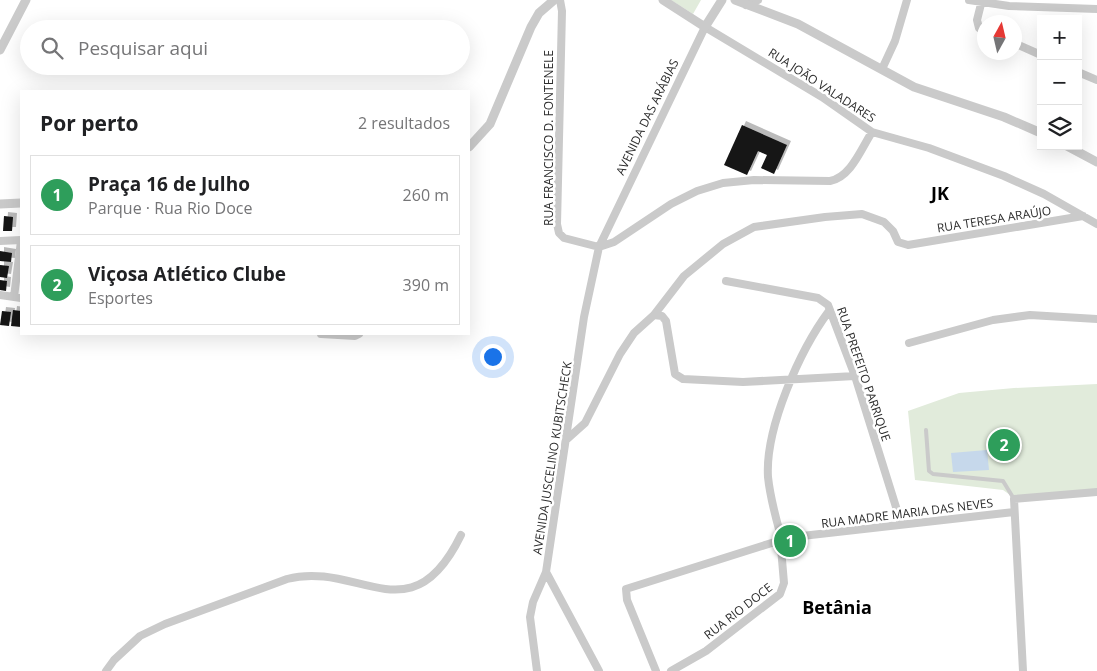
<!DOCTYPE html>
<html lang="pt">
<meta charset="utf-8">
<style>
:root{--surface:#fff;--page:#f2f2f2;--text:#202124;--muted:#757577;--line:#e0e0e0;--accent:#0f766e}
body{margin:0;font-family:"Open Sans",sans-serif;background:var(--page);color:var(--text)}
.controls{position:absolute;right:15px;top:15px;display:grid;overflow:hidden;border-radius:0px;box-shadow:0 5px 20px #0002}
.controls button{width:45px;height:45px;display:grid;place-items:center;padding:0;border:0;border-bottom:1px solid var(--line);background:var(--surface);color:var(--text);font:25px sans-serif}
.compass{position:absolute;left:977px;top:15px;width:45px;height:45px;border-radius:50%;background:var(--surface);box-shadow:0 5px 20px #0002;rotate:8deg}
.you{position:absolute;left:492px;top:356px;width:18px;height:18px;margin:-12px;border:4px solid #fff;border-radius:50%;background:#1a73e8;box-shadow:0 0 0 8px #1a73e833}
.badge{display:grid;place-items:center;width:32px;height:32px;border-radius:50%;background:var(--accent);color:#fff;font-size:16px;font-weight:700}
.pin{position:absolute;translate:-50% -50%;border:2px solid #fff;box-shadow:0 1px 5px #0006}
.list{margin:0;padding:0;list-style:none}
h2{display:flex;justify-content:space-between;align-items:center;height:65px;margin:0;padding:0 20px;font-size:21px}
h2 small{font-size:16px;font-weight:400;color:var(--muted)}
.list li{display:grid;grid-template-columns:32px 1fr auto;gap:15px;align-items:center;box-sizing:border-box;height:80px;margin:0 10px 10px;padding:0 10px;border:1px solid var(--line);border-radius:0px}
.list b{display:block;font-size:19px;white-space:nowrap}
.list p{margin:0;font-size:16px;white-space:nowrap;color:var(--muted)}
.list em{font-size:16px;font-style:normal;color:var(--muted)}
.icon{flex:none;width:28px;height:28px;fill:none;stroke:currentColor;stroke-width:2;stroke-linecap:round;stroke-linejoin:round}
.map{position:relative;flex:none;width:1097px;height:671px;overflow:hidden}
.search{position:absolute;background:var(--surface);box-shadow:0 5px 20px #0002;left:20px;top:20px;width:450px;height:55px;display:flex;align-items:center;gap:12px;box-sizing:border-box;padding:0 18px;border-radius:28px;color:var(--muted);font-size:19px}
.panel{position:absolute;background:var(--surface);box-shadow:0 5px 20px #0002;left:20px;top:90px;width:450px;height:245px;border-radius:0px}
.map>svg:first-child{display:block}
.green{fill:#e1ebdb}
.water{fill:#c6d8eb}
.building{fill:#141414;filter:url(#shadow)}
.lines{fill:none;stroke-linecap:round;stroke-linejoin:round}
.service{stroke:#cacaca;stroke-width:4}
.minor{stroke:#cacaca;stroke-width:8}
.tertiary{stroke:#cacaca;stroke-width:9}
.labels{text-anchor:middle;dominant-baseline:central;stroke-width:5;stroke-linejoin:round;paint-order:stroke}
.street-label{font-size:12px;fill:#2d2d2d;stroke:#fff}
.district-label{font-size:18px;font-weight:bold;fill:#000;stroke:#fff}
</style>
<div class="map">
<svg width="1097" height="671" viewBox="0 0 1097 671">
<defs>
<filter id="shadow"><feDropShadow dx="4" dy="-4" stdDeviation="0" flood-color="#0004"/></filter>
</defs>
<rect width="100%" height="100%" fill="#fff"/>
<path class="green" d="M671,0H701L693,14Z
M1097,384V490L1013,497L1003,490L915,480L908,411L959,393L1014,388Z
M779 540a11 11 0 1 1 22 0a11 11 0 1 1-22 0Z"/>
<path class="water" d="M987,450L989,470L953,472L951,453Z"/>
<path class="building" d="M742,125L787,145L774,174L761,168L767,155L758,151L747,175L724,165Z
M4,216L13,217L12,231H3Z
M0,251L12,253L11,262L0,261Z
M0,265L9,266L7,278L0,277Z
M0,280L7,281L6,291L0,290Z
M13,310L21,311V327L11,326Z
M2,311L11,312L9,326L0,325Z"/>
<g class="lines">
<path class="service" d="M926,430L929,471L933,474L1003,481L1014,499"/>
<path class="minor" d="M560,0L562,11L557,224L559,233L564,238L599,247L614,242L671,204L697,191L723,183L754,180L830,181C851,177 861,149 872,132
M969,0L1009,6L1097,9
M982,0L977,20L979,28L984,31
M746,5L758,0
M1014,43L1041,55
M882,69L895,41L907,0
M1078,72L1097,80
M0,241L21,240
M726,281L818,298L828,305L855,376L901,523
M0,295L21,298
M14,297L21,241
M654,315L662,316L666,321L675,374L683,379L743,382L855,376
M321,334L355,336L359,334
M909,343L993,320L1030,315L1097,319
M566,440L585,423L620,354L634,333L654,315L684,276L723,244L754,227L825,217L862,214L884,222L893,231L898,242L908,245L1083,216
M779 540a12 12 0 1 1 24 0a12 12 0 1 1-24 0Z
M780,533C775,515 770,496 768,477C765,428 800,350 829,311
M802,536L1014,512
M546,572L599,671
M106,671L114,660L140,636L165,624L287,579C358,560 411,638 461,535
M537,671L530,617L533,602L546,572L584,317L599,247L705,27L822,97L872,132L929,148L1004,176L1044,194L1097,224
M656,671L627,600L626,589L778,541
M671,671L706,651L780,594L784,583L781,548
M1023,671L1014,499L1097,492"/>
<path class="tertiary" d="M663,0L705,27L722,0
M735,0L798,24L914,87L1004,117L1041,133
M0,50L26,0
M1067,146L1097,162
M469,147L490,124L531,27L539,13L554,0
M0,204L21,203"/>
</g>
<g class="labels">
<g class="street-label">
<text transform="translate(822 85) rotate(33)">RUA JOÃO VALADARES</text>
<text transform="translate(647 117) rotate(-64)">AVENIDA DAS ARÁBIAS</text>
<text transform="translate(548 138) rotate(-90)">RUA FRANCISCO D. FONTENELE</text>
<text transform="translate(994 219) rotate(-9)">RUA TERESA ARAÚJO</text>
<text transform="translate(864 374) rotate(71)">RUA PREFEITO PARRIQUE</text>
<text transform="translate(552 458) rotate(-81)">AVENIDA JUSCELINO KUBITSCHECK</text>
<text transform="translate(907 513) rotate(-7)">RUA MADRE MARIA DAS NEVES</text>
<text transform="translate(738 611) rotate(-38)">RUA RIO DOCE</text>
</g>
<g class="district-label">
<text x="940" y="193">JK</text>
<text x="837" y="607">Betânia</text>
</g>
</g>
</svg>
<div class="controls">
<button>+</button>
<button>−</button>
<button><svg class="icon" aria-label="layers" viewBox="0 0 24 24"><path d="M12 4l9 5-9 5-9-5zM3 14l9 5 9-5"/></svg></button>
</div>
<svg class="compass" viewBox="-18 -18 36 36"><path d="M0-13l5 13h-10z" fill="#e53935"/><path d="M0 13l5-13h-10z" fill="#757577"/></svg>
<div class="you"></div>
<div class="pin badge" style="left:790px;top:541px;background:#2e9e5b">1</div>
<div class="pin badge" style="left:1004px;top:445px;background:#2e9e5b">2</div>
<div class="search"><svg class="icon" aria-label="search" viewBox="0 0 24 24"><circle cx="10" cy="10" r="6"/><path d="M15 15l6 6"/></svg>Pesquisar aqui</div>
<section class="panel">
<h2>Por perto<small>2 resultados</small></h2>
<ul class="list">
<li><span class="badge" style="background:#2e9e5b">1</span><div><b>Praça 16 de Julho</b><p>Parque · Rua Rio Doce</p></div><em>260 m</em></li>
<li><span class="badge" style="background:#2e9e5b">2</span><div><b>Viçosa Atlético Clube</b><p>Esportes</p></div><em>390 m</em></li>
</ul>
</section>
</div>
